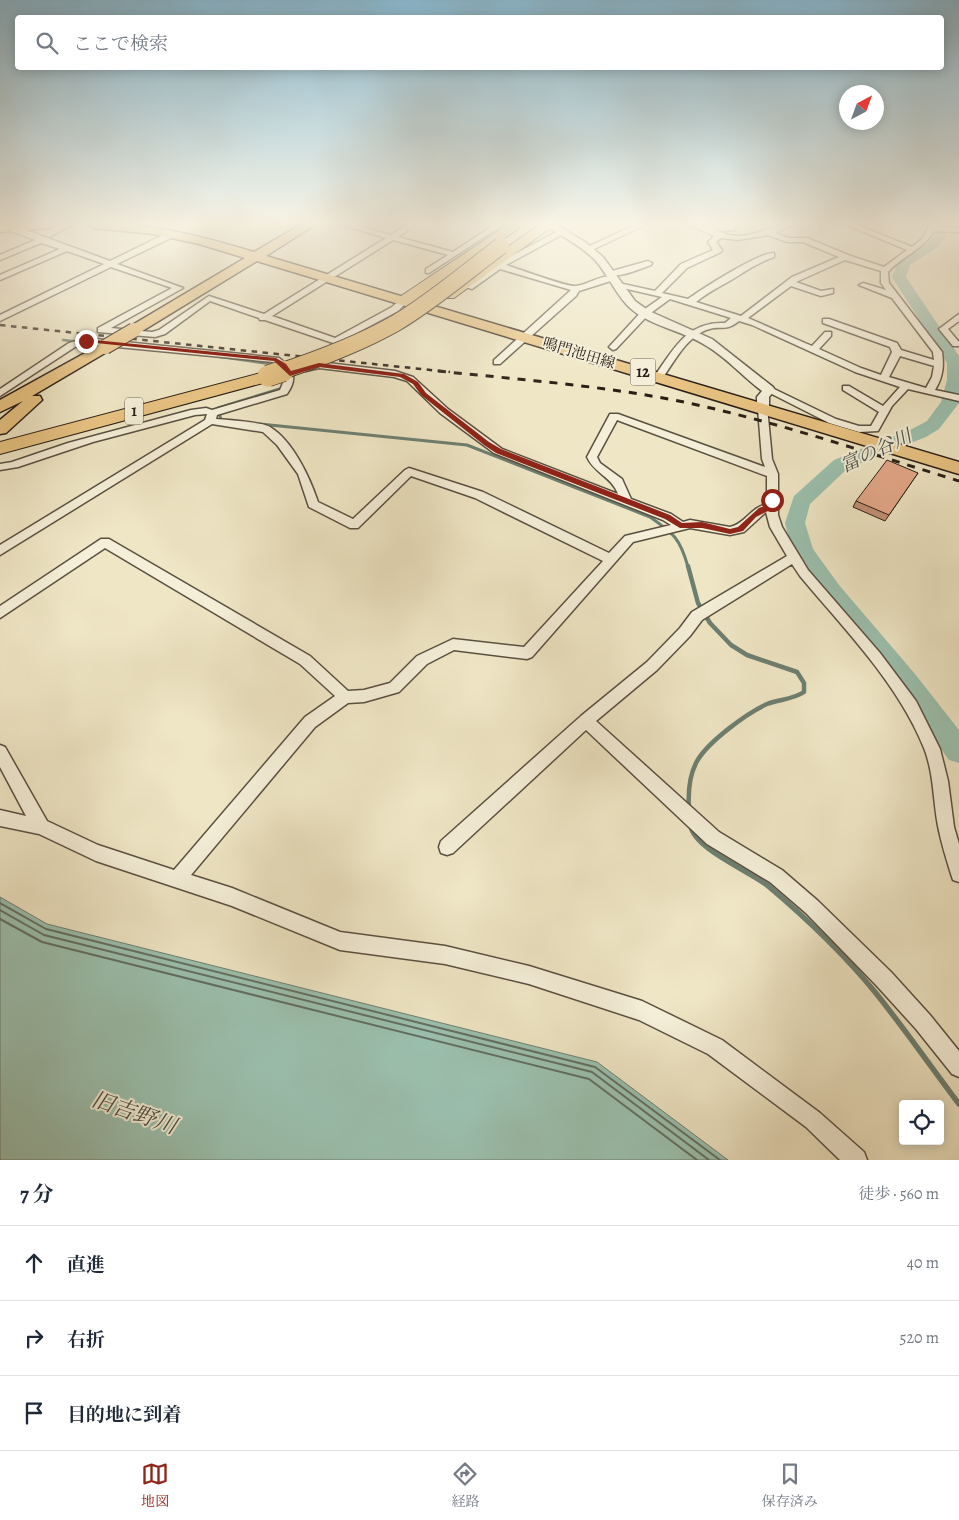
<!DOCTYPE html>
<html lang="ja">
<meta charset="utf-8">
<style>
:root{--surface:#fff;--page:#f6f6f7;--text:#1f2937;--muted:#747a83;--line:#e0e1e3;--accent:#8f2418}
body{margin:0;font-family:Alegreya,"Noto Serif JP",serif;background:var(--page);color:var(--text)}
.controls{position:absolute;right:15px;bottom:15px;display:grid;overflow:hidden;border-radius:5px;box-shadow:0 2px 12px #0003}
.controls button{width:45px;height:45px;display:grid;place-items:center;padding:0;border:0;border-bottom:1px solid var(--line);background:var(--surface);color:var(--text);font:25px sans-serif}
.compass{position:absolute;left:839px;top:85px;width:45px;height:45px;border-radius:50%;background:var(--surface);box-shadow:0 2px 12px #0003;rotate:41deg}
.stop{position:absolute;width:15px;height:15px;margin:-11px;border:4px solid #8f2418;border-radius:50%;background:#fff}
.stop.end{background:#8f2418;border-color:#fff;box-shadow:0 1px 5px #0008}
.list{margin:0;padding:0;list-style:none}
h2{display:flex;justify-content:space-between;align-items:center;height:65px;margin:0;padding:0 20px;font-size:21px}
h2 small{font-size:16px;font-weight:400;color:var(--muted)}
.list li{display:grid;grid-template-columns:32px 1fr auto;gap:15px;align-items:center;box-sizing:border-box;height:75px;padding:0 20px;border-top:1px solid var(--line)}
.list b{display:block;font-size:19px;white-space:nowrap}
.list em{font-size:16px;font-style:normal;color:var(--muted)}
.icon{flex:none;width:28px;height:28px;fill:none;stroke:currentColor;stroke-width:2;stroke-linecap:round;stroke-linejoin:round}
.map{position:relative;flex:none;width:959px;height:1160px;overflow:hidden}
.search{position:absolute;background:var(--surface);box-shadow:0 2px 12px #0003;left:15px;right:15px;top:15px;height:55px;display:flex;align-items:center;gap:12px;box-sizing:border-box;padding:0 18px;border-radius:5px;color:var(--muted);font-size:19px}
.sheet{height:290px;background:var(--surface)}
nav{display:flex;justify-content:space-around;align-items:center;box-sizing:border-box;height:70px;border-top:1px solid var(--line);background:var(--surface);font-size:14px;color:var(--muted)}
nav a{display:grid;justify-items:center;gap:2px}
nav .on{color:var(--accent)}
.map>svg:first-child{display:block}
.water{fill:#9bc0ae;stroke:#6d7f71}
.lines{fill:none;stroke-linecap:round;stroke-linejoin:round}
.shore{stroke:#626f62;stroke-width:2}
.stream-far3{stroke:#6d7f71;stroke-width:2.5}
.stream-far2{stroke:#6d7f71;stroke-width:3}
.stream-far1{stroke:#6d7f71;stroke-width:4.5}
.stream{stroke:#6d7f71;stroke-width:5.5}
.river{fill:#9bc0ae;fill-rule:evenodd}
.minor-casing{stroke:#5a5041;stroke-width:3}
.tertiary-casing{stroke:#5a5041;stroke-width:3}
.primary-casing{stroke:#291e15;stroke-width:3}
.motorway-casing{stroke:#291e15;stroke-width:2}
.minor{fill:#f5efd9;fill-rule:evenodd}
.tertiary{fill:#f5efd9;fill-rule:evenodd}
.primary{fill:#e8c382;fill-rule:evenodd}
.motorway{fill:#e8c382;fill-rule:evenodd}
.rail-far1{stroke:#291e15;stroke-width:2.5;stroke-dasharray:5.5 5.5;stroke-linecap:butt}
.rail{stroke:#291e15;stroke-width:3;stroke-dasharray:8 8;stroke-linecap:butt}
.primary-bridge-casing{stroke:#291e15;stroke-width:16;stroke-linecap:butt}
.motorway-bridge-far1-casing{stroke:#291e15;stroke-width:18;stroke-linecap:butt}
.motorway-bridge-casing{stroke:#291e15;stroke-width:22;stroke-linecap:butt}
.primary-bridge{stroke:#e8c382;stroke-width:14}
.motorway-bridge-far1{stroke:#e8c382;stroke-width:16}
.motorway-bridge{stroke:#e8c382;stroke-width:21}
.wall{fill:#c49076;stroke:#291e15}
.building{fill:#e4a889;stroke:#291e15}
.route{fill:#8f2418}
.labels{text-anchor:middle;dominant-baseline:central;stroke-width:4;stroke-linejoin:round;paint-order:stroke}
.far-street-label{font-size:15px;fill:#291e15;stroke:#f5efd9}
.shield{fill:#f5efd9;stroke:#665d50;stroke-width:1}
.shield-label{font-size:16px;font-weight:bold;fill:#291e15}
.water-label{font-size:19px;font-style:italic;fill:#4b4f43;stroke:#f5efd9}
.near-water-label{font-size:22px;font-style:italic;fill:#4b4f43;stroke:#f5efd9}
</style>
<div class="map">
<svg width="959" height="1160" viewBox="0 0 959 1160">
<rect width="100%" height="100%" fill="#efe6c5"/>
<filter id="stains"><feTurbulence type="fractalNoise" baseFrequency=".004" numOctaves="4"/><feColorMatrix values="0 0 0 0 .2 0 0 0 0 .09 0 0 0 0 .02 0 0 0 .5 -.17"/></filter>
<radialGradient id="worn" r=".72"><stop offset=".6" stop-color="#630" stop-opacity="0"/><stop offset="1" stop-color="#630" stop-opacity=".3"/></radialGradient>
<path class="water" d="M0,897L47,924L597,1062L728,1160H0Z"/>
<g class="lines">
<path class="shore" d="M0,903L46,929L595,1067L720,1160
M0,910L44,935L592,1072L709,1160
M0,919L42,942L589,1079L697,1160"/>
<path class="stream-far3" d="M46,240L71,226
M63,340L80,342
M214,356L276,365"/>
<path class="stream-far2" d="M226,421L221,420L218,408L283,388
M260,424L467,445L650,517C674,534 680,538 688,567"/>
<path class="stream-far1" d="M688,566L698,603L710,623L731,645L747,655L797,672L804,683V692C792,700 780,699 767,704C747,713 706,743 696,763C689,777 688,794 689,809"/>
<path class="stream" d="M691,826C694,848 749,871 767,885C805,917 843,953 875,992C904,1028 931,1067 959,1104"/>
<path class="river" d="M941,224H953L939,246L910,265L906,277L959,356V403L939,429L926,437L848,468L810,504L805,523L813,549L839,585L915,674L959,730V763L949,760L897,688L823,597L792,551L785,523L794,496L834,460L912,429L927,421L941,402L947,380V363L892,277L899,260L925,245L934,236Z"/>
<g class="minor-casing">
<path id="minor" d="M340,224H351L391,235L408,224H416L398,237L453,252L495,224H504L429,273H426V269L448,255L393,240L272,316L335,338L392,307L401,299L408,301L398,311L336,344L265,320H260L259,318L210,301L165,334L155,337L98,332V328L172,288L111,267L0,321V315L104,264L67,251L0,280V275L60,249L41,243L0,260V255L35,240L6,229V225H12L110,261L169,232H175V236L117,264L183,288L111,328L152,332L159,330L209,296L264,314L386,238Z
M637,224H647L590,251L583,249Z
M687,224H696L704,227C711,221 724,226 735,226V230L723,231L713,228C746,248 763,224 795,224L775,233L788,238H807L848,255L884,267L907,250L845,224H854L912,247L923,238L930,224H936V227L959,228V232L934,231C923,250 902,256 888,272L889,283L942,352C944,366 943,377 935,390L959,395V401L908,389L892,406L878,431L859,432L829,423L764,390L769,387L772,388L836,419L859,426H871L879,412L843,390V386H849L883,406L900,387L855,372L752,325L739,321C724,333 721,324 706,330C686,338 674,362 662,379H656L654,377C673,350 687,321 725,323L731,318L670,299L648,315L616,349L613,350L609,347L642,311L662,297L614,286V282L655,291L681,264L713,250L708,242L714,236ZM768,235L787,242H803L839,257L792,277L741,316L696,302C706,294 715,289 726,283C742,274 756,263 774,257V253C759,252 702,289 688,299L662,293L687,268L721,252L722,250L716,242L721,238L738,240ZM845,260L881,271V283L886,290L863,283L859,285L892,298L933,352L934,360L901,350L897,343L829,319H823V323L890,347L892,352L881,375L861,368L819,349L831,336V332H825L812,346L748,318L791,286L821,296L833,293V289L821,291L796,282ZM900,356L934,366L932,377L926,388L889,377Z
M562,229L566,231L565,233L506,265C519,269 567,287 576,286C589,285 605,271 617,279L579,291L576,296L500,364H494V360L571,290L500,269L472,289L465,287L496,264Z
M648,261L652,263L651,265C639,269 617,280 605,273Z
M959,314V321L948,329L959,342V346H953L939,329Z
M86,338L279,358C294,369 298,378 287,394L217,415L216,419C227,420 262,422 270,427C293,441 310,478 318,502L353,519L405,470L409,468L483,492L609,553L625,536L671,525L663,520L494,453L440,413L407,381L394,377L319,368L306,371L301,368L319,362L395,371L413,377L448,409L502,449L618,494C612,477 594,473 587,457L610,414H618L765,467L762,459L758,409L759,407H767L772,459L778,474V515L782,527L808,570L880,653L916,701L940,749L948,781L954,827L959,844V882L953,880L951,874C946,858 941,842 938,826C933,800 934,773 924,748C898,683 844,629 800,576L792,564L702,620L690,636L657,670L596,721L719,832L782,870L818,901L891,972L930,1015L959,1051V1077L952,1074L916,1029L877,986L806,913L770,882L707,844L586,730L453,853L447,855L441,853L439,847L441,841L581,716L647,662L680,628L692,612L787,556L770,527L766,512L744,532L730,535L690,528L633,542L532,657L527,659L454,650L427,664L399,692L364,702L348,703L315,727L191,875L232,888L340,932L445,946L529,966L642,1001L722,1040L820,1113L864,1152L867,1160H840L806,1127L708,1054L639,1020L529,984L445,964L340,950L232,906L96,861L39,834L0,826V810L26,816L0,767V745L5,747L47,821L98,845L174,870L305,717L335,696L300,664L105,548L0,618V606L101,539H109L310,656L348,691L364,690L390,683L417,656L453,639L524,647L603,561L475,498L411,476L358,528H350L309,507L298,474L277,445L263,432L212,424L0,555V545L205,420L207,414L195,415L93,442L18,467L0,470V464L12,462L68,443L191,410L206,408L212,410L280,390L285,378L283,371L273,362L86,344L75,347L0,396V389L69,343ZM617,420L767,476V504C751,507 745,524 730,527L690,520L683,522L671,514L631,499L622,479L600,463L597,457Z"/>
</g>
<g class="tertiary-casing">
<path id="tertiary" d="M549,224H555L585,242L603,257L635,301L649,311L712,339L773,387L775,390L769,397V409L768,412L763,413L757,409V397L762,391C742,376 726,357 705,345C682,330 647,326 627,305C615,292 607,274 596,261C583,247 565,238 549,228Z"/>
</g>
<g class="primary-casing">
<path id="primary" d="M0,224H56L50,228L0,232Z
M88,224C148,222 197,235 254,252L302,224H316L266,256L959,462V474L257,261L139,333H129L127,330L129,327L245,258L199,244L153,234L94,228Z
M105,342L110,344L113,347L110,350L32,396H40L42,400L6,433L0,434V420L23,401L0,412V400Z"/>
</g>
<g class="motorway-casing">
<path id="motorway" d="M509,224H525L410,304H398L396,301L398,298Z
M540,224H556L454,298H444L441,295L444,292Z
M268,371L274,372L277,376L274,380L0,454V442Z"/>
</g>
<use href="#minor" class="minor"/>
<use href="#tertiary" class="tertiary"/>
<use href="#primary" class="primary"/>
<use href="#motorway" class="motorway"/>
<path class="rail-far1" d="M0,325L450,372"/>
<path class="rail" d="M438,371C523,380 610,386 693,404C784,424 871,454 959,481"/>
<g class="primary-bridge-casing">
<path id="primary-bridge" d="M105,347L134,330"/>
</g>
<g class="motorway-bridge-far1-casing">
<path id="motorway-bridge-far1" d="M279,372C319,359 359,344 396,323C433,301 466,272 501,246"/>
</g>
<g class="motorway-bridge-casing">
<path id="motorway-bridge" d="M268,376L283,371"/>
</g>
<use href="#primary-bridge" class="primary-bridge"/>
<use href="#motorway-bridge-far1" class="motorway-bridge-far1"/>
<use href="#motorway-bridge" class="motorway-bridge"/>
</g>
<path class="wall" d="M918,473L885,521L853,507L856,501Z"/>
<path class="building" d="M887,460L918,473L889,515L856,501Z"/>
<linearGradient id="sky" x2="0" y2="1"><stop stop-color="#89b9d1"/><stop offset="0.58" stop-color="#f8f4e5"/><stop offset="1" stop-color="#f8f4e5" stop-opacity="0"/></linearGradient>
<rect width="959" height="386" fill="url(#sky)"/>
<path class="route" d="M84,339L276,358L286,364L291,371L319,363L404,374L418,382L426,393L489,442L501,449L670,515L682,523L702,522L730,529L738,527L759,508L768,505L770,499H775L776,507L756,517L743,531L730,534L702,528H680L665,519L496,453L484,445L421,395L413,384L400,377L319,367L290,376L274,361L86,342Z"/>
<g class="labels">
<g class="far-street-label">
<text transform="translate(579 353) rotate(17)">鳴門池田線</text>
</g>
<g class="shield">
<rect x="630.5" y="358.5" width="25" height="27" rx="4"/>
<rect x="125" y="397.5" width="18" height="27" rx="4"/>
</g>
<g class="shield-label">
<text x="643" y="372">12</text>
<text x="134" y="411">1</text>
</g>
<g class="water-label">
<text transform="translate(876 451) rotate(-25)">富の谷川</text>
</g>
<g class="near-water-label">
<text transform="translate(134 1113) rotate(19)">旧吉野川</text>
</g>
</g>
<rect width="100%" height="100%" filter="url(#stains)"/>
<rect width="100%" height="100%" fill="url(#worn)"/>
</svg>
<div class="controls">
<button><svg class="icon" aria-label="locate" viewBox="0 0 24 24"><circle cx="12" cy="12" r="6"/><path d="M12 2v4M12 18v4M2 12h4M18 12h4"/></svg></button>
</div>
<svg class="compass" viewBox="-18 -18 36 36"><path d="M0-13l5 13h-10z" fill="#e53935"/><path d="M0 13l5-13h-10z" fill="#747a83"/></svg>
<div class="stop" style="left:772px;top:500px"></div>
<div class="stop end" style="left:86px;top:341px"></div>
<div class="search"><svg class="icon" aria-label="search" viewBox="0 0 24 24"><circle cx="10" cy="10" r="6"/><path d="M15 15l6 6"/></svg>ここで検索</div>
</div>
<section class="sheet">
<h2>7 分<small>徒歩 · 560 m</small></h2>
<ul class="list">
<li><svg class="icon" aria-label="ahead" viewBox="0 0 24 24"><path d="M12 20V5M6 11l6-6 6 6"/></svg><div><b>直進</b></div><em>40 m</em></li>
<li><svg class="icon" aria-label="right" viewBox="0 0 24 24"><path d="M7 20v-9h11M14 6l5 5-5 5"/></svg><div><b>右折</b></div><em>520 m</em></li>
<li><svg class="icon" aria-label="arrive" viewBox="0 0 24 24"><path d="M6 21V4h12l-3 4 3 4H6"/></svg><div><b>目的地に到着</b></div></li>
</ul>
</section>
<nav>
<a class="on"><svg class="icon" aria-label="map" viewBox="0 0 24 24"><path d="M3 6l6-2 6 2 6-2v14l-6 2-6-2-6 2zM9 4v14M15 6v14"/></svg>地図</a>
<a><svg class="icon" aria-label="directions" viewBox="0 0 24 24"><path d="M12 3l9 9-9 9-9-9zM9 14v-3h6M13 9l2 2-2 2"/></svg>経路</a>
<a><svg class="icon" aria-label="saved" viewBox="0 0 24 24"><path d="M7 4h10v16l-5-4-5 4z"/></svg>保存済み</a>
</nav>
